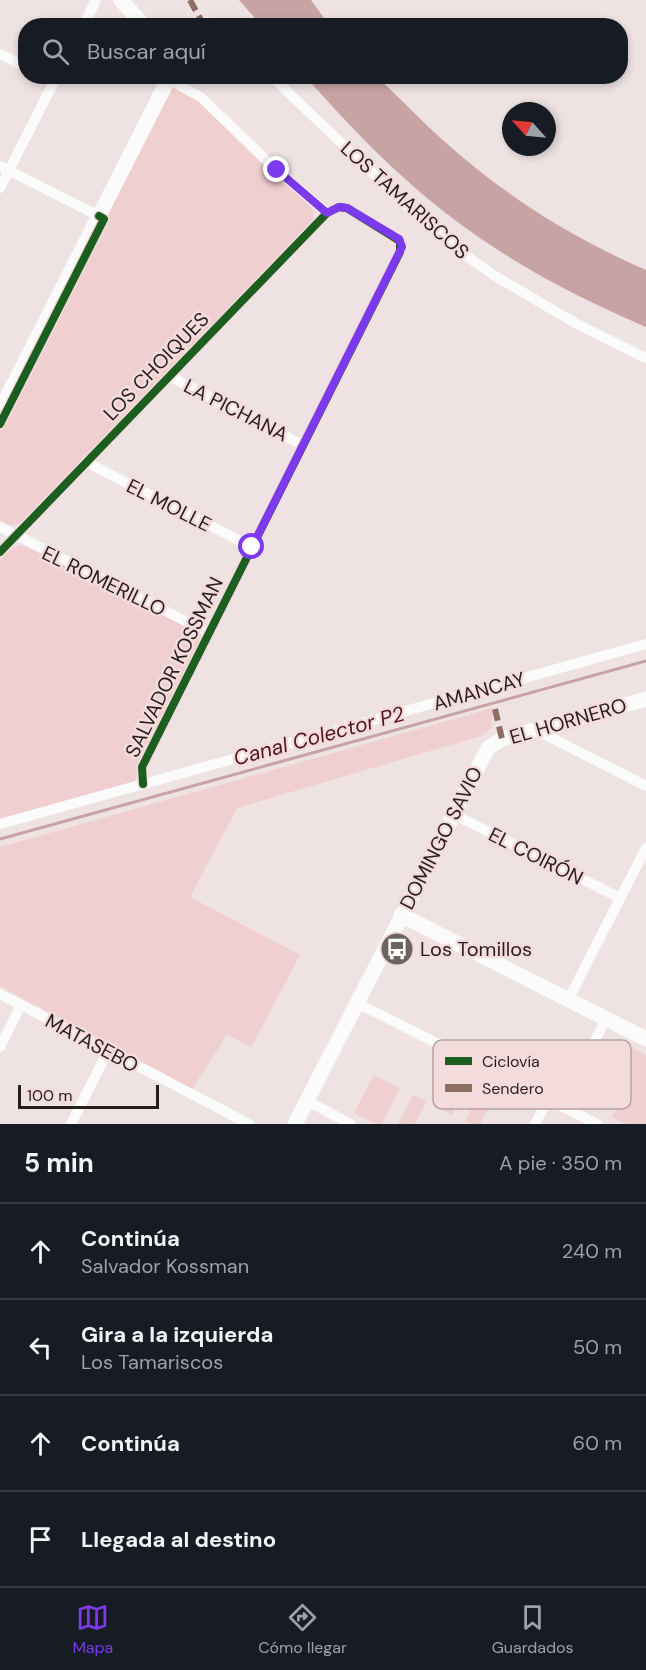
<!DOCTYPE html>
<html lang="es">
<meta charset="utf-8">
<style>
:root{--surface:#171b24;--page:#242831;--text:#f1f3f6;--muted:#9ea1a6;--line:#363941;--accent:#7c3aed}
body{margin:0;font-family:"DM Sans",sans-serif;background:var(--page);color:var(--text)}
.compass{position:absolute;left:502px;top:102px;width:54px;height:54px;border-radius:50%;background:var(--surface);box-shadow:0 3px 9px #0003;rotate:297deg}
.scale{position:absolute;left:18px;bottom:15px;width:141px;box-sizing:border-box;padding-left:6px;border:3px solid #271e1e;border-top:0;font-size:16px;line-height:21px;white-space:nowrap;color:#271e1e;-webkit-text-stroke:4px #f4dcdc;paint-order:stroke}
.stop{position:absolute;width:18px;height:18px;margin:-14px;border:4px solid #7c3aed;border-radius:50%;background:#fff}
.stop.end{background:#7c3aed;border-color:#fff;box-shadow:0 2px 6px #0008}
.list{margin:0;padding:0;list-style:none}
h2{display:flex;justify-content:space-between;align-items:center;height:78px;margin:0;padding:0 24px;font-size:26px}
h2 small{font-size:20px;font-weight:400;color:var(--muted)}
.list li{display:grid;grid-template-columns:39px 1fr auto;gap:18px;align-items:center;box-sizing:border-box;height:96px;padding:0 24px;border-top:2px solid var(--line)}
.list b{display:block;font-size:22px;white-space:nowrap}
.list p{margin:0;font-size:20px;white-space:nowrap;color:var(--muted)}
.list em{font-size:20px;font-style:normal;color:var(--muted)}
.icon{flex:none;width:33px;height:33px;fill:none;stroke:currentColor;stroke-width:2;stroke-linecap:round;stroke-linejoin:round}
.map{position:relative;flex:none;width:646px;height:1124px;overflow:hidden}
.search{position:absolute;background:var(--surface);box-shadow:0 3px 9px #0003;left:18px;right:18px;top:18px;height:66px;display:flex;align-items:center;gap:15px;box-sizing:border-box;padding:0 21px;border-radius:24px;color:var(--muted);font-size:22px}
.sheet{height:462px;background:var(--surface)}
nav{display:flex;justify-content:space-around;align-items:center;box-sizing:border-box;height:84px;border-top:2px solid var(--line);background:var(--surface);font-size:16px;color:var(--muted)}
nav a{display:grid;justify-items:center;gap:3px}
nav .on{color:var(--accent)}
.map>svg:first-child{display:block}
.green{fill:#f0cfd0}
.water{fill:#c8a3a4}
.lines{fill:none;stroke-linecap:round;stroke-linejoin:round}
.stream{stroke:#c8a3a4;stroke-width:3}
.street{stroke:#fcfbfb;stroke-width:10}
.secondary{stroke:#fcfbfb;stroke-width:15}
.quiet{stroke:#8d6e63;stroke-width:6;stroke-dasharray:12 6;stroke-linecap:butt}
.cycleway-casing{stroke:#f4dcdc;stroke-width:11}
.cycleway{stroke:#1b5e20;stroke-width:8}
.route{stroke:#7c3aed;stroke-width:8}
.labels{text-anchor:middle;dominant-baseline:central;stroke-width:5;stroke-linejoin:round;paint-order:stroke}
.street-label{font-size:20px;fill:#271e1e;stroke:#f4dcdc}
.poi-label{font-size:20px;fill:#271e1e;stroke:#f4dcdc;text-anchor:start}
.water-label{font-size:21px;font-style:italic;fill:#51151d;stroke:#f4dcdc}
.key{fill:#f4dcdc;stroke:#b6a3a3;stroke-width:1.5}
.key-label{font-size:16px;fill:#271e1e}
</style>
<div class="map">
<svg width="646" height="1124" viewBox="0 0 646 1124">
<rect width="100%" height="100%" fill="#eee2e2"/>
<path class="green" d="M171,83L199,98L310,205L313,210L314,220L23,522C14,527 8,525 0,520V421Z
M19,545L27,547L204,635L137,770L136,778L133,783L0,820V559L8,551Z
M493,708L492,727L484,735L237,808L190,897L300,955L251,1047L227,1035L192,1089L0,986V847Z
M617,1041L646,1055V1124H626L612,1117L627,1085L595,1069L608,1043Z
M459,1070L472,1076L452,1115L439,1108Z
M374,1075L400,1088L382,1124H376L354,1113Z
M485,1083L498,1090L480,1124H471L465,1121Z
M413,1095L426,1101L415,1124H398Z"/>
<path class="water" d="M239,0H311L329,25H261Z
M306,77H377C405,103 431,131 460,155C515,202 579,241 646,270V327C576,297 507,261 447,214C395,174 349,126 306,77Z"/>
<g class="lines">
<path class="stream" d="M0,839L646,661"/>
<path class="street" d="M83,26L96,0
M197,26L207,22L217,26
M0,54L26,67
M271,76L420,218L465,255L495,276L577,324L646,358
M168,79L202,98L272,166L327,213
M0,166L99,216
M0,188L57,76
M169,376L303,445
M86,462L252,547
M0,527L209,633
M0,552L327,213L339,207L347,208L400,241V252L142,767L143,784
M536,730L646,786
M453,814L620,898
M0,824L646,644
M0,994L249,1124
M568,1000L646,848
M357,1003L597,1124
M0,1047L21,1005
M307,1101L351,1124
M561,1106L606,1019
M71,1124L108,1051
M535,1124L548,1099"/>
<path class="secondary" d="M121,0L144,26
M0,411L170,76
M401,915L646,1039
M295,1124L488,748L502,739L646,699"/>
<path class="quiet" d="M190,0L202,22
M490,688L491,693
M495,709L502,739"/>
<g class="cycleway-casing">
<path id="cycleway" d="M0,424L104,219L99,216
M0,552L327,213L339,207L347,208L400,241V252L142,767L143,784"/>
</g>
<use href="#cycleway" class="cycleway"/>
</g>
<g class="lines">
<path class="route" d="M252,547L402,247L399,239L347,208L339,207L327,213L277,170"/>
</g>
<defs>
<g id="bus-disc" transform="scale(1.725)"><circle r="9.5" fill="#6d6363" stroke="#f4dcdc"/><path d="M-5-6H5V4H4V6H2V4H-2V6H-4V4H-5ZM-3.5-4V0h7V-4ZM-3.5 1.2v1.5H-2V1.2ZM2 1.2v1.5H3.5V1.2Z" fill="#fff"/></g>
</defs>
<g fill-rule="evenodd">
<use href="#bus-disc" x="397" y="949"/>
</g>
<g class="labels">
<g class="street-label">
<text transform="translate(405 200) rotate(42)">LOS TAMARISCOS</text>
<text transform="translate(156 366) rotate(-46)">LOS CHOIQUES</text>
<text transform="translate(236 410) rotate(27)">LA PICHANA</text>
<text transform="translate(169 505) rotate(27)">EL MOLLE</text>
<text transform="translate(104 581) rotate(26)">EL ROMERILLO</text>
<text transform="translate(174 667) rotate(-64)">SALVADOR KOSSMAN</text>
<text transform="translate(479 691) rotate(-16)">AMANCAY</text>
<text transform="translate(568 721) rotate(-16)">EL HORNERO</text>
<text transform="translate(441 838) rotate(-63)">DOMINGO SAVIO</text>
<text transform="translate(536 856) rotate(27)">EL COIRÓN</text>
<text transform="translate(92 1043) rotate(28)">MATASEBO</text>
</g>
<g class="poi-label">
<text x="420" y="949">Los Tomillos</text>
</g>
<g class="water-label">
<text transform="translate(319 736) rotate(-15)">Canal Colector P2</text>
</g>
</g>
<rect x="433" y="1040" width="198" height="69" rx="9" class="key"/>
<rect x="445" y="1057" width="27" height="8" fill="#1b5e20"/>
<rect x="445" y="1084" width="27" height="8" fill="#8d6e63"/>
<g class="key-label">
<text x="482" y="1067">Ciclovía</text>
<text x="482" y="1094">Sendero</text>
</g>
</svg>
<svg class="compass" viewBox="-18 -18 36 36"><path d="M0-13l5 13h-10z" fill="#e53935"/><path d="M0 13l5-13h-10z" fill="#9ea1a6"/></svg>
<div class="scale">100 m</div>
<div class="stop" style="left:252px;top:547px"></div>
<div class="stop end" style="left:277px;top:170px"></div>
<div class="search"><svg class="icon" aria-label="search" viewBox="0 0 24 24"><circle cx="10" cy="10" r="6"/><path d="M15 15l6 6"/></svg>Buscar aquí</div>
</div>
<section class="sheet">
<h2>5 min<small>A pie · 350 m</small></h2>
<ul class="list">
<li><svg class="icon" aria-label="ahead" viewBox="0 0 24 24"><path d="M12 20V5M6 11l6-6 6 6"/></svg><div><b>Continúa</b><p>Salvador Kossman</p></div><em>240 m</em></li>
<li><svg class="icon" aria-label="left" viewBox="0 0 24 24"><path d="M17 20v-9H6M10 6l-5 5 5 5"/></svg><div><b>Gira a la izquierda</b><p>Los Tamariscos</p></div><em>50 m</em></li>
<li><svg class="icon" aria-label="ahead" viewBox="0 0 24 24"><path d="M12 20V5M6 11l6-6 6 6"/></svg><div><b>Continúa</b></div><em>60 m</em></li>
<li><svg class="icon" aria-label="arrive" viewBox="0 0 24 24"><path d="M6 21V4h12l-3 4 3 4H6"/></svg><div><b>Llegada al destino</b></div></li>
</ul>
</section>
<nav>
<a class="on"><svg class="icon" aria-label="map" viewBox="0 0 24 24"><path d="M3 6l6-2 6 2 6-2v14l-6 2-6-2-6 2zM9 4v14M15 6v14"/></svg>Mapa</a>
<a><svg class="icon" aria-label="directions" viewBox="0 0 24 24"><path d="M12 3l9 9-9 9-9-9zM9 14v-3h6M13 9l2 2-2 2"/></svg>Cómo llegar</a>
<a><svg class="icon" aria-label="saved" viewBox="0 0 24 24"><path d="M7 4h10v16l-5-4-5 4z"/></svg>Guardados</a>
</nav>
